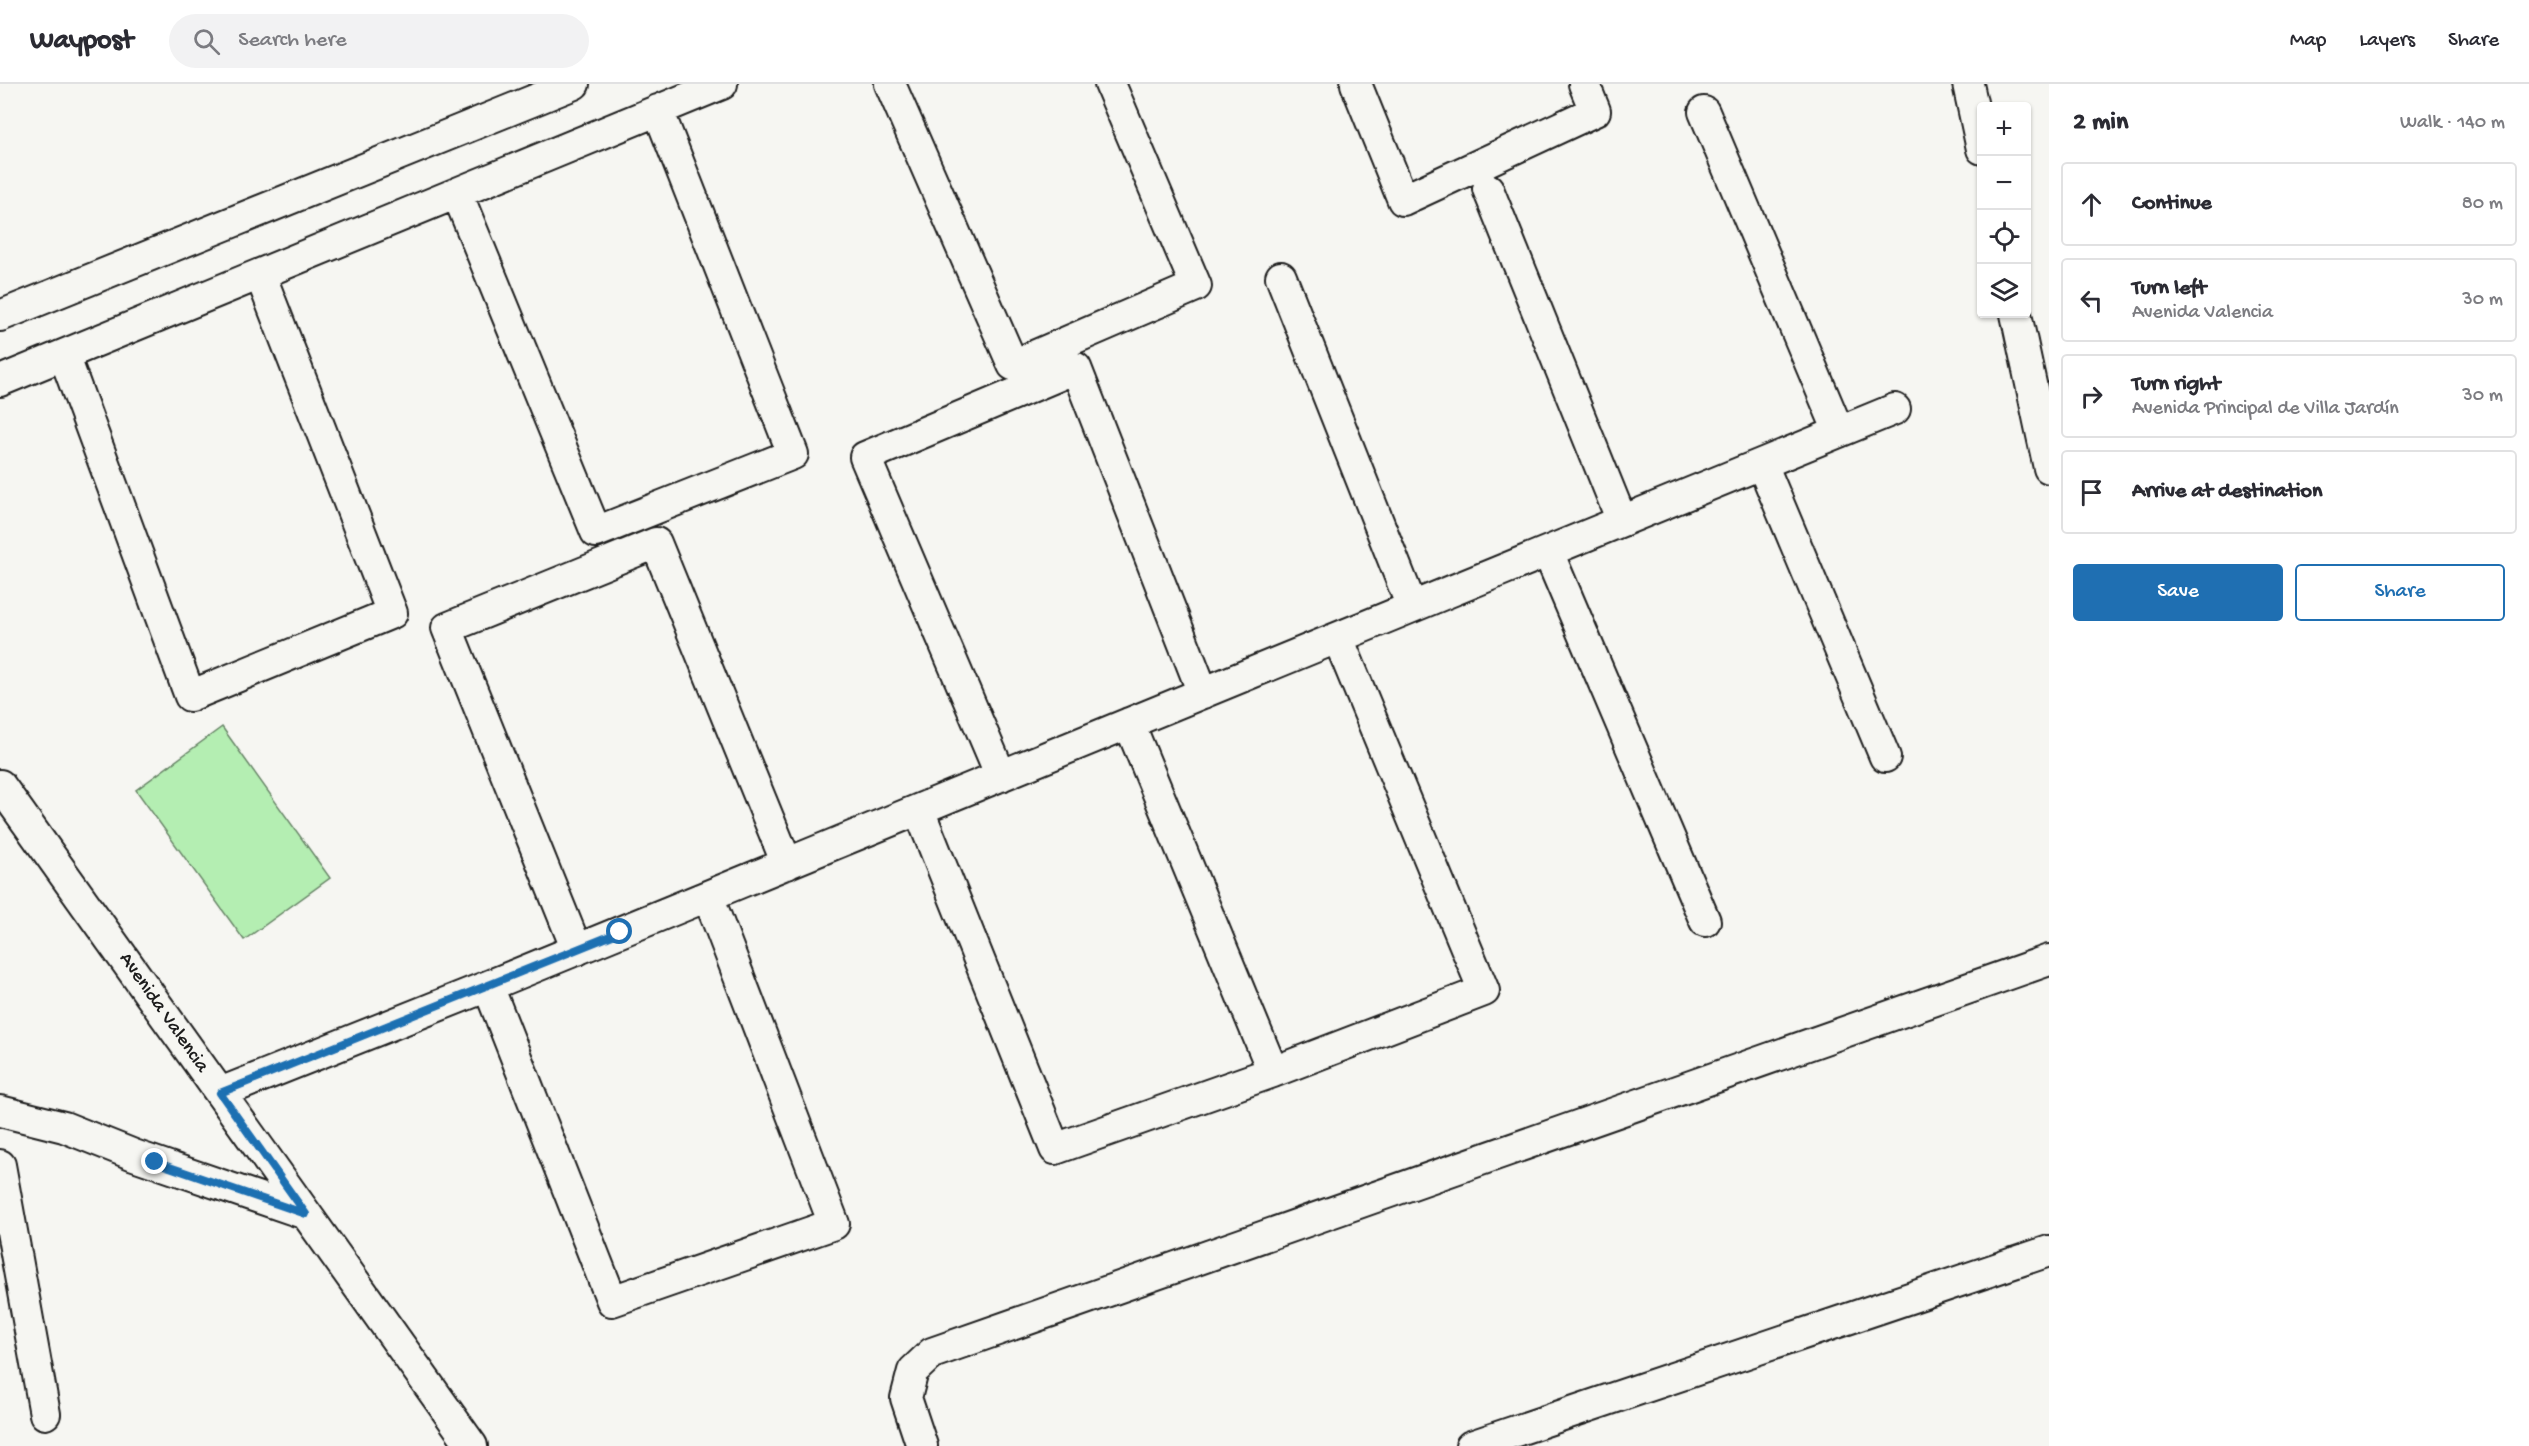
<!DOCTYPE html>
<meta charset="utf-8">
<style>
:root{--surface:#fff;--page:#f2f2f3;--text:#2b2b33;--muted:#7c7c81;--line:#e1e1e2;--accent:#1f6fb2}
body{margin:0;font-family:"Gochi Hand",sans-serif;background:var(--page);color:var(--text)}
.controls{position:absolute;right:18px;top:18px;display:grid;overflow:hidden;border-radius:6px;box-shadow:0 2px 4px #0004}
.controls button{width:54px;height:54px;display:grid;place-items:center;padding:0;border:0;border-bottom:2px solid var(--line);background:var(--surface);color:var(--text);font:30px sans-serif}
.stop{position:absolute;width:18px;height:18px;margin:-14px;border:4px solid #1f6fb2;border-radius:50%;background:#fff}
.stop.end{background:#1f6fb2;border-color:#fff;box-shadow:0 2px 6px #0008}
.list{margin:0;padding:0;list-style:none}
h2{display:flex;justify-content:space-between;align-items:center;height:78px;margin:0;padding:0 24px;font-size:26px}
h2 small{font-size:20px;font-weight:400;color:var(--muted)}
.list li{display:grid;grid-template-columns:39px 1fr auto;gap:18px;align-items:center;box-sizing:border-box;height:84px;margin:0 12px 12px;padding:0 12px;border:2px solid var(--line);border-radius:6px}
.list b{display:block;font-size:22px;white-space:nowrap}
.list p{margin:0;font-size:20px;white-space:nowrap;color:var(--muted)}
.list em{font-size:20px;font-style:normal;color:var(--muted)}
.actions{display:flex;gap:12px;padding:18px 24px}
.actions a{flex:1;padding:14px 0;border:2px solid var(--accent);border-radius:6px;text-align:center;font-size:21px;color:var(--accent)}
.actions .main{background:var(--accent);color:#fff}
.icon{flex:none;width:33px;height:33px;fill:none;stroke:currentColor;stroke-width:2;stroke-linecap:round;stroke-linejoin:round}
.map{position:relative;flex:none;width:2049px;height:1362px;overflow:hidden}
header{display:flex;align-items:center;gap:36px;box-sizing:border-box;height:84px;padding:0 30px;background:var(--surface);border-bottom:2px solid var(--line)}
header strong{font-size:28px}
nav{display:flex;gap:33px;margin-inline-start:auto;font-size:21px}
.search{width:420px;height:54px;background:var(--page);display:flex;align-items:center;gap:15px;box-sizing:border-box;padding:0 21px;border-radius:33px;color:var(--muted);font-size:22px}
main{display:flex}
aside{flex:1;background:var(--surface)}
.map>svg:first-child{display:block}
.green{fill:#b4eeb2;stroke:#688567;stroke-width:1.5}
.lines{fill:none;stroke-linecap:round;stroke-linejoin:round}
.street-casing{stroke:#1c1c1c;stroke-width:34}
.street{stroke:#f6f6f2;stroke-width:30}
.route{stroke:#1f6fb2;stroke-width:8}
.labels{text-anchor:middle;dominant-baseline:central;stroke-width:5;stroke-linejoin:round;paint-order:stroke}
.street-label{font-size:20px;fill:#1c1c1c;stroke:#f6f6f2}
</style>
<header>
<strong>Waypost</strong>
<div class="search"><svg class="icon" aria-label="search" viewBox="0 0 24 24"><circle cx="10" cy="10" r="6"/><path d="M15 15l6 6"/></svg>Search here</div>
<nav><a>Map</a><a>Layers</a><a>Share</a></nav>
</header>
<main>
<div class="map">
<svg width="2049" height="1362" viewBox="0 0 2049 1362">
<rect width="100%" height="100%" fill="#f6f6f2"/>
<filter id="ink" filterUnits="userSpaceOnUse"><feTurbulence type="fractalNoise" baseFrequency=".0167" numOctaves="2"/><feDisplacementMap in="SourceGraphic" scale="12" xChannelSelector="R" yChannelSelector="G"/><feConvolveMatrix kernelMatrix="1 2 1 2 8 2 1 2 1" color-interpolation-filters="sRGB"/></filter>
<g filter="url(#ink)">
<path class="green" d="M222,643L330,794L244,856L136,706Z"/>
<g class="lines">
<g class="street-casing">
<path id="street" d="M890,0L1013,281L1196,202L1110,0
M1356,0L1403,116L1595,27L1584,0
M1968,0L1982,65
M1704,28L1839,348
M1488,105L1622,437
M457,109L596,448L793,370L658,26
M1281,193L1412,523
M2016,230L2049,384
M0,232L574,0
M64,271L190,612L392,529L260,190
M0,297L722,0
M1762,380L1885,673
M1548,468L1705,837
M1129,639L1273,988
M1001,692L865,373L1076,284L1203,609
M0,701L472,1362
M919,726L1055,1065L1273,988L1484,907L1338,554
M577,866L447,544L656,459L787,780
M488,902L612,1217L834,1140L708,812
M220,1009L488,902L1895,325
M0,1027L64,1043L134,1071L306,1130
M0,1081L45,1330
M922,1362L906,1314L913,1287L932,1269L2049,876
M1471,1362L2049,1167"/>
</g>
<use href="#street" class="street"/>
</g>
</g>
<g class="lines" filter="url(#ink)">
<path class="route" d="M155,1078L306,1130L220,1009L620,848"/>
</g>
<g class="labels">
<g class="street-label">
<text transform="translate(163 929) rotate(55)">Avenida Valencia</text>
</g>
</g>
</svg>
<div class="controls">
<button>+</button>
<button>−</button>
<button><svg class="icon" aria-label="locate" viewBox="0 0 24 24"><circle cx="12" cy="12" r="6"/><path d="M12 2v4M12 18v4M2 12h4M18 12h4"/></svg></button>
<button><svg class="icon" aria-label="layers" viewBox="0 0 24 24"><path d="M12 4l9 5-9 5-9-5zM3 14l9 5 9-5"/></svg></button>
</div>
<div class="stop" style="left:620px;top:848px"></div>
<div class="stop end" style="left:155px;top:1078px"></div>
</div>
<aside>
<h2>2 min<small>Walk · 140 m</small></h2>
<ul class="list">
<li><svg class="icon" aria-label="ahead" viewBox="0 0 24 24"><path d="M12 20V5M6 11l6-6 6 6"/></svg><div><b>Continue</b></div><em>80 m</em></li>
<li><svg class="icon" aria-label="left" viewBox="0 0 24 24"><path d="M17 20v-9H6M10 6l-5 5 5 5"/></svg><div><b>Turn left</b><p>Avenida Valencia</p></div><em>30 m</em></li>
<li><svg class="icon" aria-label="right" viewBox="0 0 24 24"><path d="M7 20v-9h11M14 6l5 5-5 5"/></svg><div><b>Turn right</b><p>Avenida Principal de Villa Jardín</p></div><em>30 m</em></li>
<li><svg class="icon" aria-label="arrive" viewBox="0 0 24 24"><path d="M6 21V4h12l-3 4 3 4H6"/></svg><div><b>Arrive at destination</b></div></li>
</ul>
<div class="actions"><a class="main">Save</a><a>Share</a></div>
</aside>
</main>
